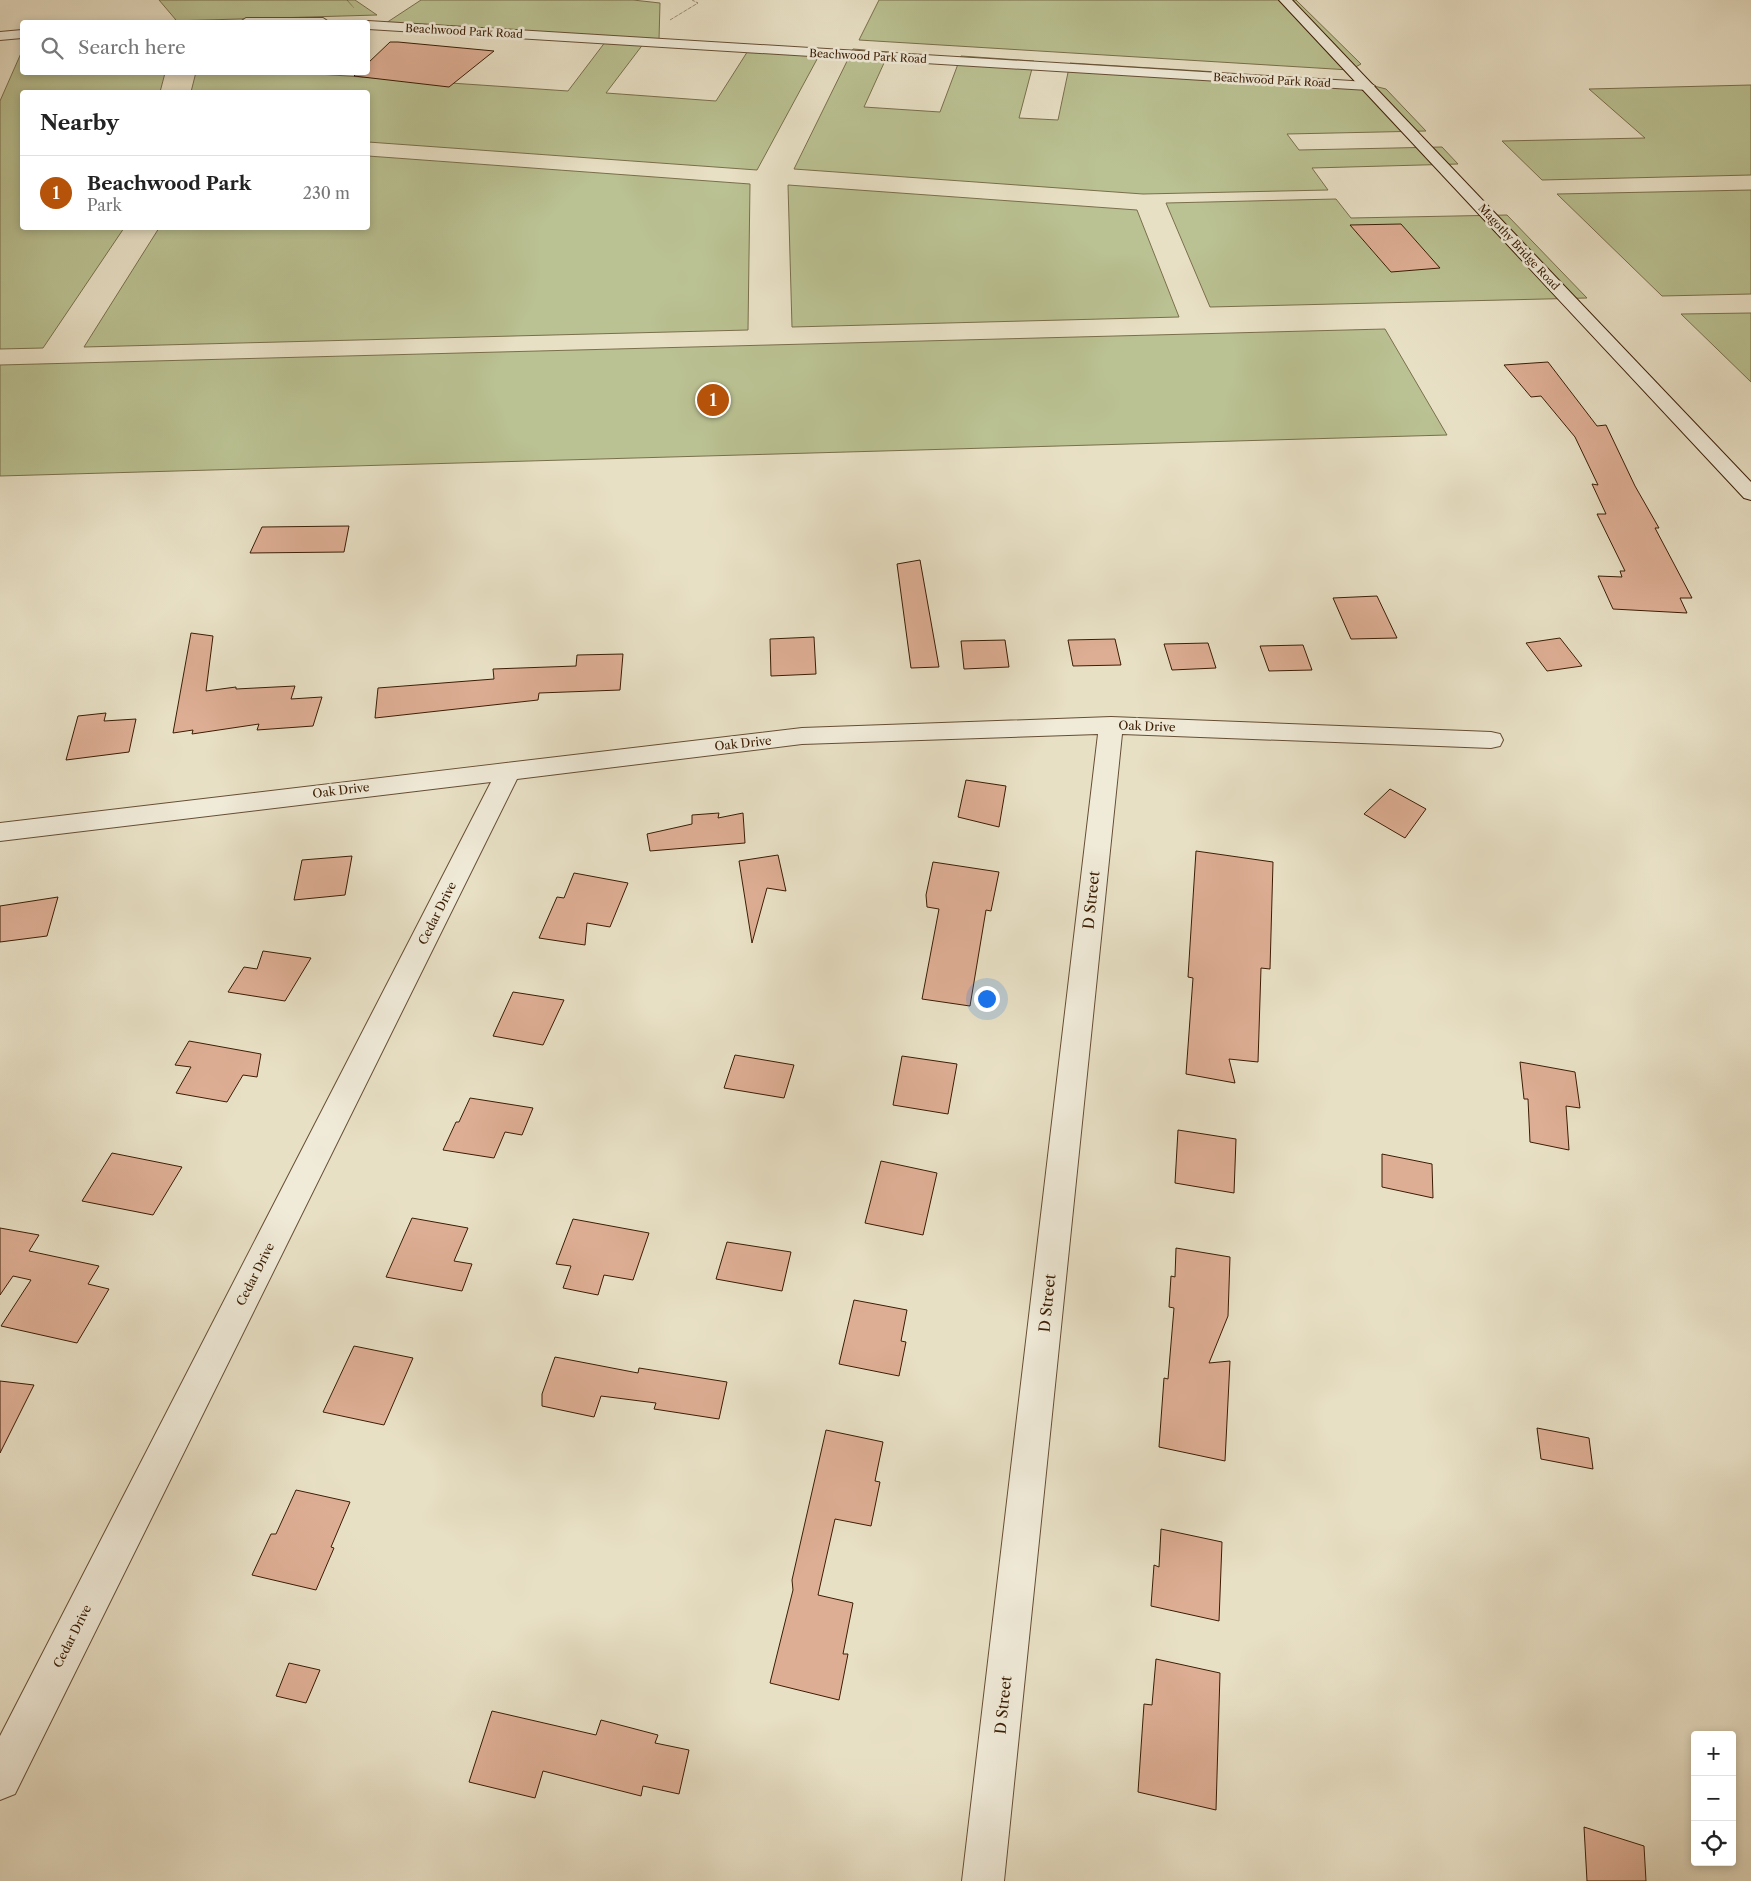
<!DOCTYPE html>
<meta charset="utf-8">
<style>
:root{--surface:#fff;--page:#f2f2f2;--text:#222;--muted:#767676;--line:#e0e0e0;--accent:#b45309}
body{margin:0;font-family:"Libre Caslon Text",serif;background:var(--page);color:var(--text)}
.controls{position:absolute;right:15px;bottom:15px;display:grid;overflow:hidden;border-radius:5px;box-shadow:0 2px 8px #0003}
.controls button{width:45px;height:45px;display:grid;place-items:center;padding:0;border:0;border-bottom:1px solid var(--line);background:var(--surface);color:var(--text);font:25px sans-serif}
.you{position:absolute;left:986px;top:998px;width:18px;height:18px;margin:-12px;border:4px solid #fff;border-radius:50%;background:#1a73e8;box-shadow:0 0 0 8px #1a73e833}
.badge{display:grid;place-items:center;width:32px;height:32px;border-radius:50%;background:var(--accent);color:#fff;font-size:16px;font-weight:700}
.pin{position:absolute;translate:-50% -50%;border:2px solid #fff;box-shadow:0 1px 5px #0006}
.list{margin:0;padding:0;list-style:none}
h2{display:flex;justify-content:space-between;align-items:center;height:65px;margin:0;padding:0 20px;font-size:21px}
h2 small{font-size:16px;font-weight:400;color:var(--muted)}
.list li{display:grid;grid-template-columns:32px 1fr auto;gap:15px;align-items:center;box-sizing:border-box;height:75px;padding:0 20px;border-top:1px solid var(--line)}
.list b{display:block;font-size:19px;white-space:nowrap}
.list p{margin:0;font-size:16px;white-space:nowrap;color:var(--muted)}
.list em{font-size:16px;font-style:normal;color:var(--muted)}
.icon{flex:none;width:28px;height:28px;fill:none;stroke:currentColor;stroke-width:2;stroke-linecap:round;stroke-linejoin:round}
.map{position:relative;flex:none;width:1751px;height:1881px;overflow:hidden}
.search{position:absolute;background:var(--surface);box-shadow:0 2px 8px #0003;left:20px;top:20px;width:350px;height:55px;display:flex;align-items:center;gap:12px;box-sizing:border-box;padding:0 18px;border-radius:5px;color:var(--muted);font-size:19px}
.panel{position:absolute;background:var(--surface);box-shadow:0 2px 8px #0003;left:20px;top:90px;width:350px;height:140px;border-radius:5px}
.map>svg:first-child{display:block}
.green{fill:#bac192;stroke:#7a6f4b}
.building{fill:#deae94;stroke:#3b1d04}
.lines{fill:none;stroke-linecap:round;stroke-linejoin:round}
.street-casing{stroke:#664e34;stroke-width:2}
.secondary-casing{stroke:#3b1d04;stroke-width:2}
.path{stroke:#3b1d04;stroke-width:1;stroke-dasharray:0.5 1;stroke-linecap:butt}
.street{fill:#f0ebd9;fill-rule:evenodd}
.secondary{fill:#f0ebd9;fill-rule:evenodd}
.labels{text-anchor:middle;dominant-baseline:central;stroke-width:5;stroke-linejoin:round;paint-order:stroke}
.far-street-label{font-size:11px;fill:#3b1d04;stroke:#f0ebd9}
.street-label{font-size:12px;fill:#3b1d04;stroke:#f0ebd9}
.near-street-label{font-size:15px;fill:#3b1d04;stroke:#f0ebd9}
</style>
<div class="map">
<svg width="1751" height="1881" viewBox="0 0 1751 1881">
<rect width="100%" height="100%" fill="#e8e0c5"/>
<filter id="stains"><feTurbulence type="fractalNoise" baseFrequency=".004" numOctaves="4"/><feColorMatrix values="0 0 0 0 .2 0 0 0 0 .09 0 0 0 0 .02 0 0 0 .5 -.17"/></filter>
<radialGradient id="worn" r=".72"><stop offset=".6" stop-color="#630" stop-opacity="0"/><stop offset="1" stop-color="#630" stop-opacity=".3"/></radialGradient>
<path class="green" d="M159,0H355L377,15L171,21L176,20Z
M421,0H633L660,3L659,40L647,39L606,93L716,101L751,46L822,50L757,170L368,142V92H191L196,72L319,73L318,74L568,91L609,37L386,23Z
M879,0H1296L1361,64L1350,70L859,40Z
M853,49L889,52L864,107L940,112L961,56L1034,61L1019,118L1058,120L1070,63L1217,72V75L1366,84L1386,89L1426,131L1287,134L1299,150L1442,147L1458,164L1312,168L1328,190L1143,194L794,169Z
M22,51V72L165,73L160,92H22V228H124L43,348L0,349V101Z
M1751,85V175L1542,180L1502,141L1645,138L1589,89Z
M368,156L750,184L748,330L84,347L159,228H368Z
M788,185L1137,210L1179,317L792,327Z
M1751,190V294L1662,296L1557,194Z
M1336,199L1351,218L1507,215L1587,298L1210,307L1166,203Z
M1751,313V382L1681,314Z
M1385,329L1447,435L0,476V365Z"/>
<path class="building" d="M390,42H398L494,51L449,87L354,76L358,72H368V63Z
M1401,224L1440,268L1391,272L1350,225Z
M1548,362L1597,426L1606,425L1635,486L1659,528H1655L1692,598H1680L1687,613L1613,609L1598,576L1622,577L1620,571H1625L1597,514H1606L1592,484L1598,485L1575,437L1541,396L1531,397L1504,365Z
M349,526L344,552L250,553L262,527Z
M920,560L939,667L911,668L897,564Z
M1377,596L1397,638L1351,639L1333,598Z
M191,633L213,636L206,691L236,687V689L295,686L291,699L322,697L313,726L257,730L259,724L192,734L193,730L173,733Z
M814,637L816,674L771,676L770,639Z
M1560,638L1582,666L1547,671L1526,643Z
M1115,639L1121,665L1073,666L1068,640Z
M1005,640L1009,667L964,669L961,641Z
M1208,643L1216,668L1172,670L1164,644Z
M1303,645L1312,670L1269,671L1260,646Z
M623,654L620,690L539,693L538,700L375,718L378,688L494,679L493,669L576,666L577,655Z
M106,713L104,721L136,719L129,752L66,760L78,716Z
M966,780L1006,786L999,827L958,817Z
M1390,789L1426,809L1405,838L1364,814Z
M719,813L718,818L743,813L745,843L650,851L647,834L692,824V815Z
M1196,851L1273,862L1270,969L1261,968L1258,1062L1229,1059L1235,1083L1186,1074L1193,978L1188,977Z
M778,855L786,891L767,888L752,943L739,861Z
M352,856L345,895L294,900L302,860Z
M933,862L999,872L991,911L986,910L970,1006L922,999L939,909L927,907L926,895Z
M574,873L628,883L610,927L587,923L585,945L539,938L557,897L564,898Z
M58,897L47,936L0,942V906Z
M263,951L311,958L285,1001L228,992L244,967L257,969Z
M513,992L564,1000L543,1045L493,1036Z
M189,1041L261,1054L257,1077L243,1075L227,1102L176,1093L191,1067L175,1065Z
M735,1055L794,1065L784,1098L724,1088Z
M902,1056L957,1064L948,1114L893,1105Z
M1520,1062L1575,1072L1580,1108L1566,1106L1569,1150L1530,1142L1528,1099H1524Z
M470,1098L533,1108L522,1135L505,1132L494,1158L443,1150L456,1122H459Z
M1178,1130L1236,1139L1234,1193L1175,1183Z
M112,1153L182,1167L153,1215L82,1201Z
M1382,1154L1432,1164L1433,1198L1382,1187Z
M881,1161L937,1173L923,1235L865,1223Z
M412,1218L468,1228L454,1261L472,1264L462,1291L386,1277Z
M573,1219L649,1233L633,1280L604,1275L598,1295L563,1288L571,1266L556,1264Z
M0,1228L39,1235L29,1251L99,1266L88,1284L109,1289L77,1343L1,1326L31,1280L13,1276L0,1295Z
M727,1242L791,1252L782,1291L716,1279Z
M1176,1248L1230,1257L1228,1316L1209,1363L1230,1361L1225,1461L1159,1447L1164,1378L1168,1379L1174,1308L1169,1307L1171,1276L1175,1277Z
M854,1300L907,1310L901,1341L906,1342L899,1376L839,1364Z
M354,1346L413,1358L384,1425L323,1412Z
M555,1357L638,1373L639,1368L727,1382L719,1419L654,1409L656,1403L601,1396L594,1417L542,1406V1394Z
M0,1381L34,1385L0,1453Z
M1537,1428L1589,1438L1593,1469L1541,1459Z
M826,1430L883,1442L875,1481L880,1482L871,1526L835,1519L818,1595L853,1603L843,1654H848L839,1700L770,1683L793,1590L792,1580Z
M296,1490L350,1502L331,1547L334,1548L316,1590L252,1575L271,1534H276Z
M1161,1529L1222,1542L1219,1621L1151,1606L1154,1565L1159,1567Z
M1156,1659L1220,1673L1216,1810L1138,1792L1144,1704L1152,1705Z
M289,1663L320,1670L306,1703L276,1696Z
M492,1711L596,1735L601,1720L658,1735L655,1743L689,1750L679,1794L643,1786L641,1796L543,1771L535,1798L469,1782Z
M1584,1827L1644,1846L1646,1881H1587Z"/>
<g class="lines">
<g class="street-casing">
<path id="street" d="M246,18H323L329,22H240Z
M368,21L1368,82L1375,86L1368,90L368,29V22H363Z
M22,30V38L0,40V32Z
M1111,717L1491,732L1500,734L1503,740L1500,746L1491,748L1122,734L1004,1881H962L1098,734L802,744L517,779L15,1794L0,1800V1736L491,782L0,841V823L802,728Z"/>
</g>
<g class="secondary-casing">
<path id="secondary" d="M1279,0H1292L1751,482V500L1744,498Z"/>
</g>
<path class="path" d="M347,0L354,8
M670,20L698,3L692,0"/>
<use href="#street" class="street"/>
<use href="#secondary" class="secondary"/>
</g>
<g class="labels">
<g class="far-street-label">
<text transform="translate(464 31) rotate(3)">Beachwood Park Road</text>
<text transform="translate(868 56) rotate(3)">Beachwood Park Road</text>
<text transform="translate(1272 80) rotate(3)">Beachwood Park Road</text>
<text transform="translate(1519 247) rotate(47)">Magothy Bridge Road</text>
</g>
<g class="street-label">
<text transform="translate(1147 726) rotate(2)">Oak Drive</text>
<text transform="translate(743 743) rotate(-6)">Oak Drive</text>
<text transform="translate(341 790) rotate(-7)">Oak Drive</text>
<text transform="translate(437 913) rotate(-63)">Cedar Drive</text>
<text transform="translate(255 1274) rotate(-63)">Cedar Drive</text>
<text transform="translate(72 1636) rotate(-63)">Cedar Drive</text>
</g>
<g class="near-street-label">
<text transform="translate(1091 900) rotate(-84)">D Street</text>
<text transform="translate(1047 1303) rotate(-84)">D Street</text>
<text transform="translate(1003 1705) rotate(-84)">D Street</text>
</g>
</g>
<rect width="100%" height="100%" filter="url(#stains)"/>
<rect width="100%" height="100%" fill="url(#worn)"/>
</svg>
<div class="controls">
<button>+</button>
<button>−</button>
<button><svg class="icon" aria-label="locate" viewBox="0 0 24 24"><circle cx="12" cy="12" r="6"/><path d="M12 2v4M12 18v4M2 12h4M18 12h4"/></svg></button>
</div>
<div class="you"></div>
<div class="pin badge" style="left:713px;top:400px">1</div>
<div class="search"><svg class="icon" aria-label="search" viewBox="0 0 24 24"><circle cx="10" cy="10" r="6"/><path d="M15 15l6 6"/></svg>Search here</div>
<section class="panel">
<h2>Nearby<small></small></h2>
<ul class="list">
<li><span class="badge">1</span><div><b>Beachwood Park</b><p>Park</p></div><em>230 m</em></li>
</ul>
</section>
</div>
